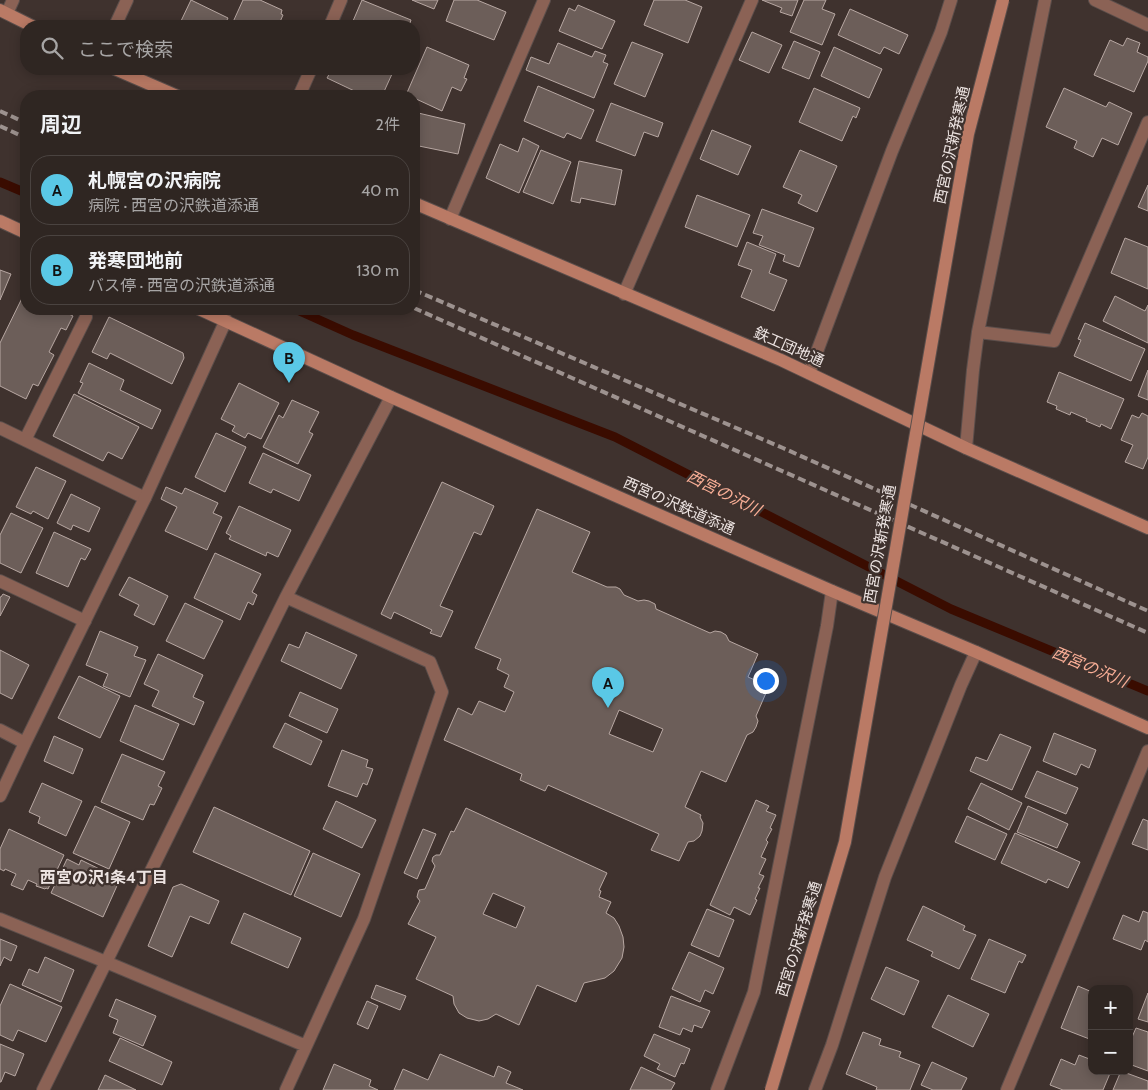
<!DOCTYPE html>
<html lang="ja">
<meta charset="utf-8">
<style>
:root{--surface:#2f2622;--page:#3b322f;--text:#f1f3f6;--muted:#a7a5a5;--line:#4a4340;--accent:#5ac8e6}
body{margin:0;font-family:Cabin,"Noto Sans JP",sans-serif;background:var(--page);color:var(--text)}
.controls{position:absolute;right:15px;bottom:15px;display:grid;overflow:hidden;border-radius:10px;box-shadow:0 2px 12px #0003}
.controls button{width:45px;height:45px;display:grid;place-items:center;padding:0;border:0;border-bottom:1px solid var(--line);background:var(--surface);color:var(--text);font:25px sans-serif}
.you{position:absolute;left:765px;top:680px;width:18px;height:18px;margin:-12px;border:4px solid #fff;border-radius:50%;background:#1a73e8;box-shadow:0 0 0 8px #1a73e833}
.badge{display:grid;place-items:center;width:32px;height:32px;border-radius:50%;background:var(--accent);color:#111;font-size:16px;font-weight:700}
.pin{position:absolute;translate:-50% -41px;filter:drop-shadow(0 1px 2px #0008)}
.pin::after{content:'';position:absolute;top:26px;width:18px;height:15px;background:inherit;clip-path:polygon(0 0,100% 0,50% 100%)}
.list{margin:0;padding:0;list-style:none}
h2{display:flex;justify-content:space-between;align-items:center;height:65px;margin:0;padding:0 20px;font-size:21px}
h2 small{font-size:16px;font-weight:400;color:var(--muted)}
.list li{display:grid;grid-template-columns:32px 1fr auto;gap:15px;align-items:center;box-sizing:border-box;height:70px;margin:0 10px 10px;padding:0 10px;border:1px solid var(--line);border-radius:20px}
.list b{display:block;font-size:19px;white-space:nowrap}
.list p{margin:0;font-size:16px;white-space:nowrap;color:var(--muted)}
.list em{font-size:16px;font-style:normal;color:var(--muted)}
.icon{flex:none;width:28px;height:28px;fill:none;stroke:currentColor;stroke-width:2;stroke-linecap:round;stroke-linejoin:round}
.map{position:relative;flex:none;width:1148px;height:1090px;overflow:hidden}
.search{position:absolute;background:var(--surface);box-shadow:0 2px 12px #0003;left:20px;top:20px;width:400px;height:55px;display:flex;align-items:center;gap:12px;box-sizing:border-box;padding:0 18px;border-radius:20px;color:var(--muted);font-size:19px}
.panel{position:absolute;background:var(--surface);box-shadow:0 2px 12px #0003;left:20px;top:90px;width:400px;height:225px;border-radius:20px}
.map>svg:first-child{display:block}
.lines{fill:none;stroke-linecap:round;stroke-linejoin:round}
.stream{stroke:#3a0c00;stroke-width:9}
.building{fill:#6c5e59;stroke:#b8a8a3;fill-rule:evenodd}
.lane-casing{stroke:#5b4e4b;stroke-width:14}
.street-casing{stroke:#5b4e4b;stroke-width:14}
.secondary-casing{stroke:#5b4e4b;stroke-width:14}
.lane{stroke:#8b6255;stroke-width:12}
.street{stroke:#8b6255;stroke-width:12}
.secondary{stroke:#ba7a65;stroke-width:12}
.rail{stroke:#9d928f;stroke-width:4;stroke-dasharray:8 4;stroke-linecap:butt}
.secondary-bridge-casing{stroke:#5b4e4b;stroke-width:14;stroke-linecap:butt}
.secondary-bridge{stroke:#ba7a65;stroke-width:12}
.labels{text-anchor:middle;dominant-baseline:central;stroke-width:4.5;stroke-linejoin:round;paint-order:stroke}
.street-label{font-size:15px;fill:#ede4e2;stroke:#3f322e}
.water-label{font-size:16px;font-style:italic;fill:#f9ae96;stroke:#3f322e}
.neighbourhood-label{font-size:16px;font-weight:bold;fill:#ede4e2;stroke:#3f322e}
</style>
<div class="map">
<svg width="1148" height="1090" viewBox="0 0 1148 1090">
<rect width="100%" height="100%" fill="#3f322e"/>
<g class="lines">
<path class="stream" d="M0,182L26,193
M295,309L353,335L615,437L951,609L1148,691"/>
</g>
<path class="building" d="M191,0L228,18L224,26H191L181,21Z
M243,0H260L282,10L281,14L283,15L279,24L276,23L275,26H244L233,22Z
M362,0L411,20L409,26H365L353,21Z
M412,0H438L434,9Z
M454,0H477L506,12L494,40L446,21Z
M654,0H685L702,7L688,43L644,25Z
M762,0H798L792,16L780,12L782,8Z
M804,0H826L822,9L835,14L822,45L790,32Z
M578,5L615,21L602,49L559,31L569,8L575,11Z
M850,9L908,35L899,54L884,47L880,54L838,35Z
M752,32L782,45L769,73L739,60Z
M1127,38L1140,43L1137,52L1148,57V61L1134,92L1094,75L1110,40L1123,46Z
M794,41L820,52L809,79L782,68Z
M632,42L663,54L645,97L614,84Z
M558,43L592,57L595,51L606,55L603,62L608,64L594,98L526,70L531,57L549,64Z
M427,47L469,65L464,78L467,79L461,91L452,87L442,111L414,98V96L406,95Z
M834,47L882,69L869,98L821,76Z
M332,69H381L392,74L382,96H377L370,93L368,96H365L327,78Z
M538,86L594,110L581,139L567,133L564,138L524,121Z
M814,88L860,108L856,118L853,116L842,141L799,122Z
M1064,88L1106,107L1109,102L1132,113L1118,145L1102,138L1093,157L1074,148L1077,141L1046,127Z
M611,103L663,123L658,137L644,132L635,156L596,141Z
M414,112L465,124L458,154L414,145Z
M712,130L751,146L738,175L700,159Z
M523,138L539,146L519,193L486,178L500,144L518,152Z
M541,150L571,162L553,204L523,192Z
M800,150L837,166L817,212L798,203L802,195L783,187Z
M579,161L622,170L615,205L581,198L580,203L571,201Z
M1148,185V211L1138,207Z
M697,195L750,215L737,247L685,227Z
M762,209L814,228L799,267L783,261L785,255L759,245L763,236L753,233Z
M1125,238L1148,247V289L1111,273Z
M747,242L776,254L769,273L787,280L774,311L741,297L752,270L738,265Z
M0,270L11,274L0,300Z
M25,292L26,293V309H59L73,316L66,330L61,328L49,352L54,355L38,386L33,384L26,399L0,386V343Z
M1115,296L1145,311L1148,305V343L1103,321Z
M109,317L183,353L184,358L172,384L110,353L107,359L92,352Z
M1085,323L1145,349L1131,381L1074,356L1081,340L1078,339Z
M89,363L124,380L120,390L161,410L152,429L78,393L83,383L80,382Z
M1148,370V400L1138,396Z
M1059,372L1124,399L1111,429L1101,424L1100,427L1086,421L1087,419L1071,412L1070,415L1056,409L1057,406L1047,402Z
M239,383L279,403L261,439L248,433L245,438L232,431L235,426L221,419Z
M74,394L139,427L122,459L108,452L103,461L53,436Z
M292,400L319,412L309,432L313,434L298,464L263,447L279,415L283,418Z
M1142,413L1148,416V457L1143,469L1125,462L1133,445L1121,440L1132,415L1139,418Z
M216,433L246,447L225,492L195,477Z
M263,453L311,475L299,501L273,489L271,493L249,483Z
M36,467L66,481L48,519L33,511L31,514L16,507Z
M442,482L494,506L481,535L474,532L440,606L453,611L441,637L430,633L432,630L394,612L391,619L381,614Z
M166,487L182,494L185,488L218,503L213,513L222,517L207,550L165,531L177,507L161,499Z
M71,494L100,508L89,532L73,525L71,530L57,523Z
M239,506L291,530L278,557L267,552L266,556L229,539L231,536L226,533Z
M537,509L590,532L572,572L607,587H616L620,589L624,595L638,601L644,600L649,601L655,604L656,609L710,633L715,631L721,632L726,635L729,641L758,654L748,677L769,686L756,716L758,721L756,727L753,732L747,735L726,782L701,771L685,807L701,815L700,817L703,823L702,831L700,836L694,841L688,842L679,861L651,850L659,834L548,785L545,791L520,780L522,774L444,740L458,708L472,715L479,701L505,712L514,692L504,687L509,675L497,669L501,659L475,648ZM619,710L663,729L653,752L609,734Z
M11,513L43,528L21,573L0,563V535Z
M54,532L91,549L85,560L81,558L68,587L36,573Z
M215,553L261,574L252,592L257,595L253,605L248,602L240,620L194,598Z
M129,577L168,596L154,625L134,615L139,605L119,595Z
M3,594L10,597L0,616V597H1Z
M185,603L223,621L204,659L166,641Z
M100,631L138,647L134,656L146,660L130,697L103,686L108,674L86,665Z
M306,632L357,655L341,689L281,661L289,644L299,648Z
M0,650L29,665L12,699L0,693Z
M158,654L203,675L193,697L204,702L194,725L152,706L159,691L144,684Z
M79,676L120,696L100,738L58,718Z
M300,692L338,709L327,733L289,716Z
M135,705L179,724L163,760L120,741Z
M285,723L322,741L311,765L273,747Z
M1054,733L1096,750L1089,768L1081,764L1076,775L1043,761Z
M1000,734L1031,747L1012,790L970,771L976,757L987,761Z
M54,736L83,749L73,774L44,761Z
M342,750L368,760L366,767L373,769L367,785L363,783L357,797L328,786Z
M122,754L165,772L158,786L162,788L154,805L150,804L143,820L101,802Z
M1037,771L1078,788L1066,814L1025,797Z
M42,783L82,801L66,836L38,823L40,817L29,812Z
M981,783L1022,803L1009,830L968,809Z
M756,800L769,806L766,811L776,815L770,828L772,829L766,840L768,842L761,857L766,859L759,874L764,876L758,888H760L755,899L757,900L750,915L734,907L730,915L710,905Z
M336,801L376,820L362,848L323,829Z
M95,806L130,822L109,869L73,853Z
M1028,806L1068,824L1057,848L1017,832Z
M214,807L310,851L291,895L193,852Z
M466,808L607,873L599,890L601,891L599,897L611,902L606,913L614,918L619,926L623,937L624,947L622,958L614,971L605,978L584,983L576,1002L537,985L519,1025L496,1014L488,1019L479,1021L467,1018L459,1013L454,1004L453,996L416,979L436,937L408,924L420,901L417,897L418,893L419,890L425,889L435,866L432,861L433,857L436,855H440L451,831L454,832ZM493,893L525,907L516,928L483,914Z
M967,816L1007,834L995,860L955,842Z
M1143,819L1148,821V850L1132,844Z
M9,829L64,855L48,889L46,888L45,889L36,886L37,884L28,880L23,890L11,885L16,874L5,869L4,871L0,869V849Z
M423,829L436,834L417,879L404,873Z
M1015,833L1080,862L1068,888L1048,879L1046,883L1001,863Z
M313,853L360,874L341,917L294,896Z
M67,859L79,865L81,860L120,879L103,917L51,893Z
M181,884L219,901L209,924L190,916L172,957L148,946L173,887Z
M923,906L965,926L963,930L976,935L959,969L931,956L933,952L907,940Z
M707,909L734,920L719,957L691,945Z
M1143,911L1148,913V942L1145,940L1141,950L1113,939L1123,915L1139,922Z
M244,913L301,938L288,968L231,943Z
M0,939L17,946L11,961L4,957L0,966Z
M989,939L1026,955L1022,963L1019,961L1005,993L971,979Z
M689,952L724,968L713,994L705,990L700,1002L672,989Z
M45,957L74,970L61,1002L22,985L29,969L38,973Z
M886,967L919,981L904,1015L871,999Z
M10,984L62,1007L46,1042L18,1030L13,1041L0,1035V1006Z
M376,985L406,996L400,1010L371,998Z
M1078,986L1092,992V1040L1061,1028Z
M1148,993V1022L1138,1019Z
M948,995L989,1014L973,1047L932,1027Z
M671,996L710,1011L702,1028L694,1025L692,1032L683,1028L680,1035L659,1027Z
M116,999L156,1016L143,1046L113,1033L118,1020L109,1016Z
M367,1001L378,1006L368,1029L357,1024Z
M1136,1028L1148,1032V1071L1129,1064V1044Z
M863,1032L881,1039L879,1045L901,1052L899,1057L920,1065L910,1090H876L877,1087L846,1074Z
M654,1034L690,1049L684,1064L681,1063L675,1077L657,1069L660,1064L644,1056Z
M120,1038L172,1062L162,1085L109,1061Z
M0,1044L24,1054L15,1076L5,1072L1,1082H0Z
M440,1054L494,1077L498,1066L511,1072L506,1083L523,1090H394L403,1069L428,1080Z
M1079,1055L1092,1060V1071H1111L1103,1090H1063L1050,1085L1061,1059L1075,1065Z
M932,1062L967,1078L961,1090H933L921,1085Z
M334,1064L371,1080L369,1086L378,1090H323Z
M641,1067L675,1083L671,1090H630Z
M1121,1071L1148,1081V1090H1113Z
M105,1075L136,1090H98Z"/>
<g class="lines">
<g class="lane-casing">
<path id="lane" d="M0,428L145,498
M25,440L86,317
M0,581L85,621"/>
</g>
<g class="street-casing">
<path id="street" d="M1095,0L1148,25
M7,13L13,0
M115,26L127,0
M330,26L341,0
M299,96L311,69
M450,219L544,0
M624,294L752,0
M978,332L1054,341L1148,122
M809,373L892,151L941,32L951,0
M966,448L973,370L978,332L1045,0
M0,730L25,743
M0,796L25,743L145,498L226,320
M0,919L106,962L306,1046
M43,1090L286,597L391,397
M286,1090L364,919L442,692L430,662L286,597
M717,1090L754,992L827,626L832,591
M815,1090L832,1045L885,877L961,685L976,652
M1007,1090L1148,751"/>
</g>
<g class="secondary-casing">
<path id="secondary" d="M0,10L32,26
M115,69L177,96
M414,203L781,360L966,448L1148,528
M0,221L26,233
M199,309L391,397L832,591L976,652L1148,728"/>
</g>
<use href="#lane" class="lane"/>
<use href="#street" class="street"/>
<use href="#secondary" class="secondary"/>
<path class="rail" d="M0,111L26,123
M0,126L26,138
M414,290L783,448L1148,611
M414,308L1148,633"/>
<g class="secondary-bridge-casing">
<path id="secondary-bridge" d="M771,1090L845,842L968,134L1003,0"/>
</g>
<use href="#secondary-bridge" class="secondary-bridge"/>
</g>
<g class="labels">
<g class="street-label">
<text transform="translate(952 145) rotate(-78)">西宮の沢新発寒通</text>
<text transform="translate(789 347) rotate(24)">鉄工団地通</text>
<text transform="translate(679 506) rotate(24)">西宮の沢鉄道添通</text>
<text transform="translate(880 544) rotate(-80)">西宮の沢新発寒通</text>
<text transform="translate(799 939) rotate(-73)">西宮の沢新発寒通</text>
</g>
<g class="water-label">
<text transform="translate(724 493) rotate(27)">西宮の沢川</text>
<text transform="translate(1090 667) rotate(23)">西宮の沢川</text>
</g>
<g class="neighbourhood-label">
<text x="104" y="877">西宮の沢1条4丁目</text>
</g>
</g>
</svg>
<div class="controls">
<button>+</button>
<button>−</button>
</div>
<div class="you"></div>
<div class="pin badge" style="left:608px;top:708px">A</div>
<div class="pin badge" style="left:289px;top:383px">B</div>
<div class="search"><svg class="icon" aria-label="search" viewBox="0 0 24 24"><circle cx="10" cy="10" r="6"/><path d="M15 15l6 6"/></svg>ここで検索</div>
<section class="panel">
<h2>周辺<small>2件</small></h2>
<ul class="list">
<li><span class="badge">A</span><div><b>札幌宮の沢病院</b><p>病院 · 西宮の沢鉄道添通</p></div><em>40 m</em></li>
<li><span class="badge">B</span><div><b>発寒団地前</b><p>バス停 · 西宮の沢鉄道添通</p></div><em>130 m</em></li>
</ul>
</section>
</div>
